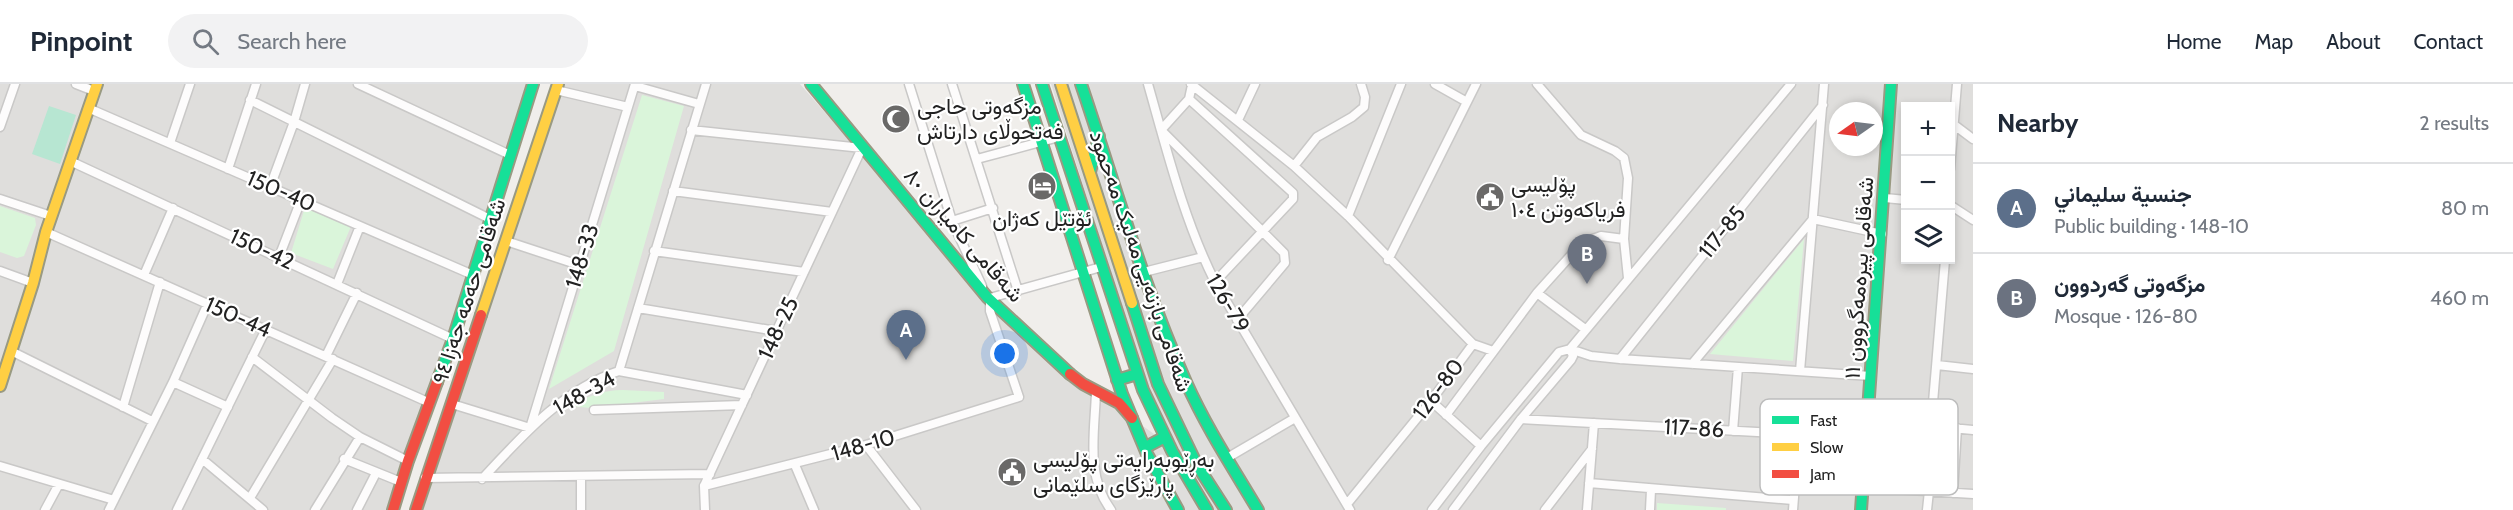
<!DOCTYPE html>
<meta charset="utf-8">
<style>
:root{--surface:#fff;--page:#f2f2f3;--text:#1f2937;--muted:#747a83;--line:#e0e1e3;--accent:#b45309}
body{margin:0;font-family:Cabin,Vazirmatn,sans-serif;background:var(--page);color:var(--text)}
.controls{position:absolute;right:18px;top:18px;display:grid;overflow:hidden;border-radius:0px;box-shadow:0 3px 9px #0003}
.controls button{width:54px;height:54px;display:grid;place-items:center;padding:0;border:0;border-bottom:2px solid var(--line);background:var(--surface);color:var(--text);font:30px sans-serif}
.compass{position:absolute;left:1829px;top:18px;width:54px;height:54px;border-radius:50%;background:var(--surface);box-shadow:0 3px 9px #0003;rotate:256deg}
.you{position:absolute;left:1005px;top:270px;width:21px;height:21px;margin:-15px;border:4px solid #fff;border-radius:50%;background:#1a73e8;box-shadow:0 0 0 9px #1a73e833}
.badge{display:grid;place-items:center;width:39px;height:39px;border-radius:50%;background:var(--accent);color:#fff;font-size:20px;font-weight:700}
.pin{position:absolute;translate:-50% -50px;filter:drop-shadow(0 2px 3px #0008)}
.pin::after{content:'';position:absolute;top:32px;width:21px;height:18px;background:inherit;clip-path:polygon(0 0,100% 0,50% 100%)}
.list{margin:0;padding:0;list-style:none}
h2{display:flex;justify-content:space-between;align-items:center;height:78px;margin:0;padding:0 24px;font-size:26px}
h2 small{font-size:20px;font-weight:400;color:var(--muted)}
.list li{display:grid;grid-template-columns:39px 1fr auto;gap:18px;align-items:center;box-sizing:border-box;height:90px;padding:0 24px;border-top:2px solid var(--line)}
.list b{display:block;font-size:22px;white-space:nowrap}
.list p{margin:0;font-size:20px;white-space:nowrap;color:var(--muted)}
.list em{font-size:20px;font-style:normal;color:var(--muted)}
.icon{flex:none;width:33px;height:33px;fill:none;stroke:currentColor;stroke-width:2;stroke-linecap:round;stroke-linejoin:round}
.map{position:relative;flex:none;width:1973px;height:426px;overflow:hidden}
header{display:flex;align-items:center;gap:36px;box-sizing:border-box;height:84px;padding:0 30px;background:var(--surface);border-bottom:2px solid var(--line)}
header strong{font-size:28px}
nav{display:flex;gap:33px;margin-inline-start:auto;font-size:21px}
.search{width:420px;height:54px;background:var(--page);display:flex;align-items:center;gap:15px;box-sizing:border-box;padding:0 21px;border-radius:33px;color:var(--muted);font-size:22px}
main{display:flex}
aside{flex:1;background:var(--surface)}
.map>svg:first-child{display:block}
.residential{fill:#dfdedc;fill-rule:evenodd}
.park{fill:#daf5da}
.pitch{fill:#b7e6d2}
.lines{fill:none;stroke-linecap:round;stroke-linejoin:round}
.street-casing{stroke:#c9c8c7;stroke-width:11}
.fast-casing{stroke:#999a82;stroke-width:14}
.slow-casing{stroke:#999a82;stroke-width:14}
.jam-casing{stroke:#999a82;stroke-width:14}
.street{stroke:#fdfcfc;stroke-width:8}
.fast{stroke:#16e098;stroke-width:10}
.slow{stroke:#ffcf43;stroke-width:10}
.jam{stroke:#f24e42;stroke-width:10}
.labels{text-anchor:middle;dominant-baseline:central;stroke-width:4.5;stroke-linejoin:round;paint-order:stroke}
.poi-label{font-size:22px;fill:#222;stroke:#fff;text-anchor:start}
.street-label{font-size:22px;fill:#222;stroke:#fff}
.key{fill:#fff;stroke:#bdbdbd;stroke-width:1.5}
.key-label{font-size:16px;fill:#222}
</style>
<header>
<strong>Pinpoint</strong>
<div class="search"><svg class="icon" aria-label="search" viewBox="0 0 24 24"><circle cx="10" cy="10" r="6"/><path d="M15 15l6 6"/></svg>Search here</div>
<nav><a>Home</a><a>Map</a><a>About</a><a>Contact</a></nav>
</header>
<main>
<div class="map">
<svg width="1973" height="426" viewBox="0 0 1973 426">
<rect width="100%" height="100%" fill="#f0eeeb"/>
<path class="residential" d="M0,0H532L393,426H0Z
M561,0H800L987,213L1048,274L1175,365L1145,297L1051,0H1973V426H423L433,387ZM1906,22H1950V176H1906ZM1838,27H1874V63H1838Z"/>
<path class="park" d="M642,11L684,22L614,267L549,305Z
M306,120L352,140L333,185L291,169Z
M0,122L35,134L36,141L24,172L17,174L0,168Z
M1804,155L1793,277L1710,270Z
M623,306L664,308V315L591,324L569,322C587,313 602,306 623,306Z
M1657,419L1726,424V426H1657Z"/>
<path class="pitch" d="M49,22L76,31L60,80L32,70Z"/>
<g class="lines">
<g class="street-casing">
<path id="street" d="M76,0L94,7
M358,0L510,71
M909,0L952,137L982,202
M952,0L1018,207
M1148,0C1167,67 1184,136 1215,198L1350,426
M1191,0L1294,82L1348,132L1473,260L1493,267
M1435,0L1467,18
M1537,0L1581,51L1615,67L1624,74L1628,94L1624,155L1628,194
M1192,1L1189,15L1161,46L1284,169L1285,179L1237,236
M635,2L699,20
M556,6L628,23
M1189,15L1293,109V115L1215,198
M250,16L490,135
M88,24L473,191
M1238,36L1255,0
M1953,40L1973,55
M0,43L15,0
M691,46L862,64L704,402L705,426
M170,59L190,0
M977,75L1059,53
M70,77L453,255
M1294,82L1317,53L1352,33L1364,23L1365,13L1361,0
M228,85L256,0
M1950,85L1957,0
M270,103L294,38L305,0
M673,107L832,128
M1885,114L1906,116
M0,115L51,132
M1950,121L1973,136
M1348,132L1401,0
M952,137L993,124
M46,148L430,319
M506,157L579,181
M654,167L804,188
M279,173L301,116
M1388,176L1476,0
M0,187L33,199
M1144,188L1203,173
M144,191L173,124
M337,200L360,142
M1537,209L1585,245
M638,224L776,247
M1570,265L1591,272L1620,275L1871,292
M11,267L152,337
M326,272L357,209
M252,273L332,334L360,353L408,377
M1620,275L1823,21
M1692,280L1813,135L1882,150
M1937,281L1973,285
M619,287L706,0
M1800,287L1824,0
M173,298L228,323
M1096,307C1095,347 1085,392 1111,426
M1431,317L1481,362
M452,320L530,344L635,0
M123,323L160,198
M594,326L742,321
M1446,331L1537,209L1582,159L1601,152L1624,155
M1521,335L1866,354
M1867,336L1973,346
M1931,342L1945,176
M1733,347L1738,283
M866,361L916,426
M1227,374L1295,334
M202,375L263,426
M344,375L401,398
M795,381L814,426
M0,382L114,416
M581,393V426
M425,394L710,390
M482,395C521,353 563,305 619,287L747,311
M1589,399L1793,416
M704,402L866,361L1019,313L990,227V214L1101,183
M1863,403L1973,410
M1953,409L1957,344
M250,414L333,275
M1347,420L1431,317L1473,260
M45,426L59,400
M109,426L173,298L208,219
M177,426L266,245
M315,426L360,353
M357,426L376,389
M1432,426L1481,362L1559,268L1570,265L1791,0
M1453,426L1521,335L1571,276L1573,272L1570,265
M1545,426L1592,365
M1587,426L1594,339
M1650,426L1651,406
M1793,426L1799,350
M1927,426L1929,407"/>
</g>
<g class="fast-casing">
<path id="fast" d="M811,0L987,213L1070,290
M1023,0L1122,310L1147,370L1178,426
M1042,0L1143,306L1172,367L1207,426
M1081,0C1115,100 1143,202 1186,298C1206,343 1233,384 1258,426
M1090,88L1099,52
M1132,219L1158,300L1197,381L1226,426
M1117,296L1137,290
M437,298L453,255L533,0
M1146,363L1165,353
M1861,426L1891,0"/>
</g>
<g class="slow-casing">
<path id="slow" d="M1061,0L1132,219
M481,231L558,0
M0,302L33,199L46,148L97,0"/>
</g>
<g class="jam-casing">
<path id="jam" d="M1070,290L1083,300L1119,319L1132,334
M393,426L408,377L437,298
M416,426L481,231"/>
</g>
<use href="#street" class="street"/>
<use href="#fast" class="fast"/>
<use href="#slow" class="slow"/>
<use href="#jam" class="jam"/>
</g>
<defs>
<g id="mosque-disc" transform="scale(1.5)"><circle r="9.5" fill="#6a6968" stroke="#fff"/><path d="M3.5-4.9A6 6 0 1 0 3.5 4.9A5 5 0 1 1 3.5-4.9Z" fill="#fff"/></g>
<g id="hotel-disc" transform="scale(1.5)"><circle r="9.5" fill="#6a6968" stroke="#fff"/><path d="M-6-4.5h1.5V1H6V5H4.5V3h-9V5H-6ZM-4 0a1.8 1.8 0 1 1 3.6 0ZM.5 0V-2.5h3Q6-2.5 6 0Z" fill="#fff"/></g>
<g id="civic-disc" transform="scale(1.5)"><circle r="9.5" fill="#6a6968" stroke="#fff"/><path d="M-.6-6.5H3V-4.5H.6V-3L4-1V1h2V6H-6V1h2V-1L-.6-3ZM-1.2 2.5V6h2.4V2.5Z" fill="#fff"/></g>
</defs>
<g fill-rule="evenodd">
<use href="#mosque-disc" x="896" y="35"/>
<use href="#hotel-disc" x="1042" y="102"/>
<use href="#civic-disc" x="1490" y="113"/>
<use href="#civic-disc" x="1012" y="388"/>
</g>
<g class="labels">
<g class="poi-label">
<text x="917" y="22">مزگەوتی حاجی<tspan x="917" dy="25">فەتحوڵای دارتاش</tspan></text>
<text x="1511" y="100">پۆلیسی<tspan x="1511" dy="25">فریاکەوتن ١٠٤</tspan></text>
<text x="1042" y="134" text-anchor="middle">ئۆتێل کەژان</text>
<text x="1033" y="375">بەڕێوبەرایەتی پۆلیسی<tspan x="1033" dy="25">پارێزگای سلێمانی</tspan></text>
</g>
<g class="street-label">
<text transform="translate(281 107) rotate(23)">150-40</text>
<text transform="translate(1722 148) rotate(-51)">117-85</text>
<text transform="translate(964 151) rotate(49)">شەقامی کامیاران ٨٠</text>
<text transform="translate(262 165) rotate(25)">150-42</text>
<text transform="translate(582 172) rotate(-73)">148-33</text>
<text transform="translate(1141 177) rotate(71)">شەقامی بازنەیی مەلیک مەحمود</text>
<text transform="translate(1859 194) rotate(-86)">شەقامی پیرەمەگروون ١١</text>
<text transform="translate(469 207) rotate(-72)">شەقامی حەمە جەزا ٩٤</text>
<text transform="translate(1228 219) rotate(60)">126-79</text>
<text transform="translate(238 233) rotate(24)">150-44</text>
<text transform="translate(778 244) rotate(-65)">148-25</text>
<text transform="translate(1438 305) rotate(-53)">126-80</text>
<text transform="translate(584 309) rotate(-29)">148-34</text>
<text transform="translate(1694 344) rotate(3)">117-86</text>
<text transform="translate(863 361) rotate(-16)">148-10</text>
</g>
</g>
<rect x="1760" y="315" width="198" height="96" rx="9" class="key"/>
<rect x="1772" y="332" width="27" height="8" fill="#16e098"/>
<rect x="1772" y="359" width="27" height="8" fill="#ffcf43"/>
<rect x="1772" y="386" width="27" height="8" fill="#f24e42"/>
<g class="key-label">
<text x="1810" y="342">Fast</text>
<text x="1810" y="369">Slow</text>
<text x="1810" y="396">Jam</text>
</g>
</svg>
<div class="controls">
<button>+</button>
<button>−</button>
<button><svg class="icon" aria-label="layers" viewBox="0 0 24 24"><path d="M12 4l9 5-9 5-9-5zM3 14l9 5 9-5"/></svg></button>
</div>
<svg class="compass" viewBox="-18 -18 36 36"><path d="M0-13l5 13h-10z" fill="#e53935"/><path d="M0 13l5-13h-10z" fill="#747a83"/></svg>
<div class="you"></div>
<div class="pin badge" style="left:906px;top:276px;background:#5c6f8a">A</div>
<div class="pin badge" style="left:1587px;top:200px;background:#6b7280">B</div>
</div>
<aside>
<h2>Nearby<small>2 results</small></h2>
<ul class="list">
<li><span class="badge" style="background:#5c6f8a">A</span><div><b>جنسية سليماني</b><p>Public building · 148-10</p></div><em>80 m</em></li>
<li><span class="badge" style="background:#6b7280">B</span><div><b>مزگەوتی گەردوون</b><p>Mosque · 126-80</p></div><em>460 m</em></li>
</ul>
</aside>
</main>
